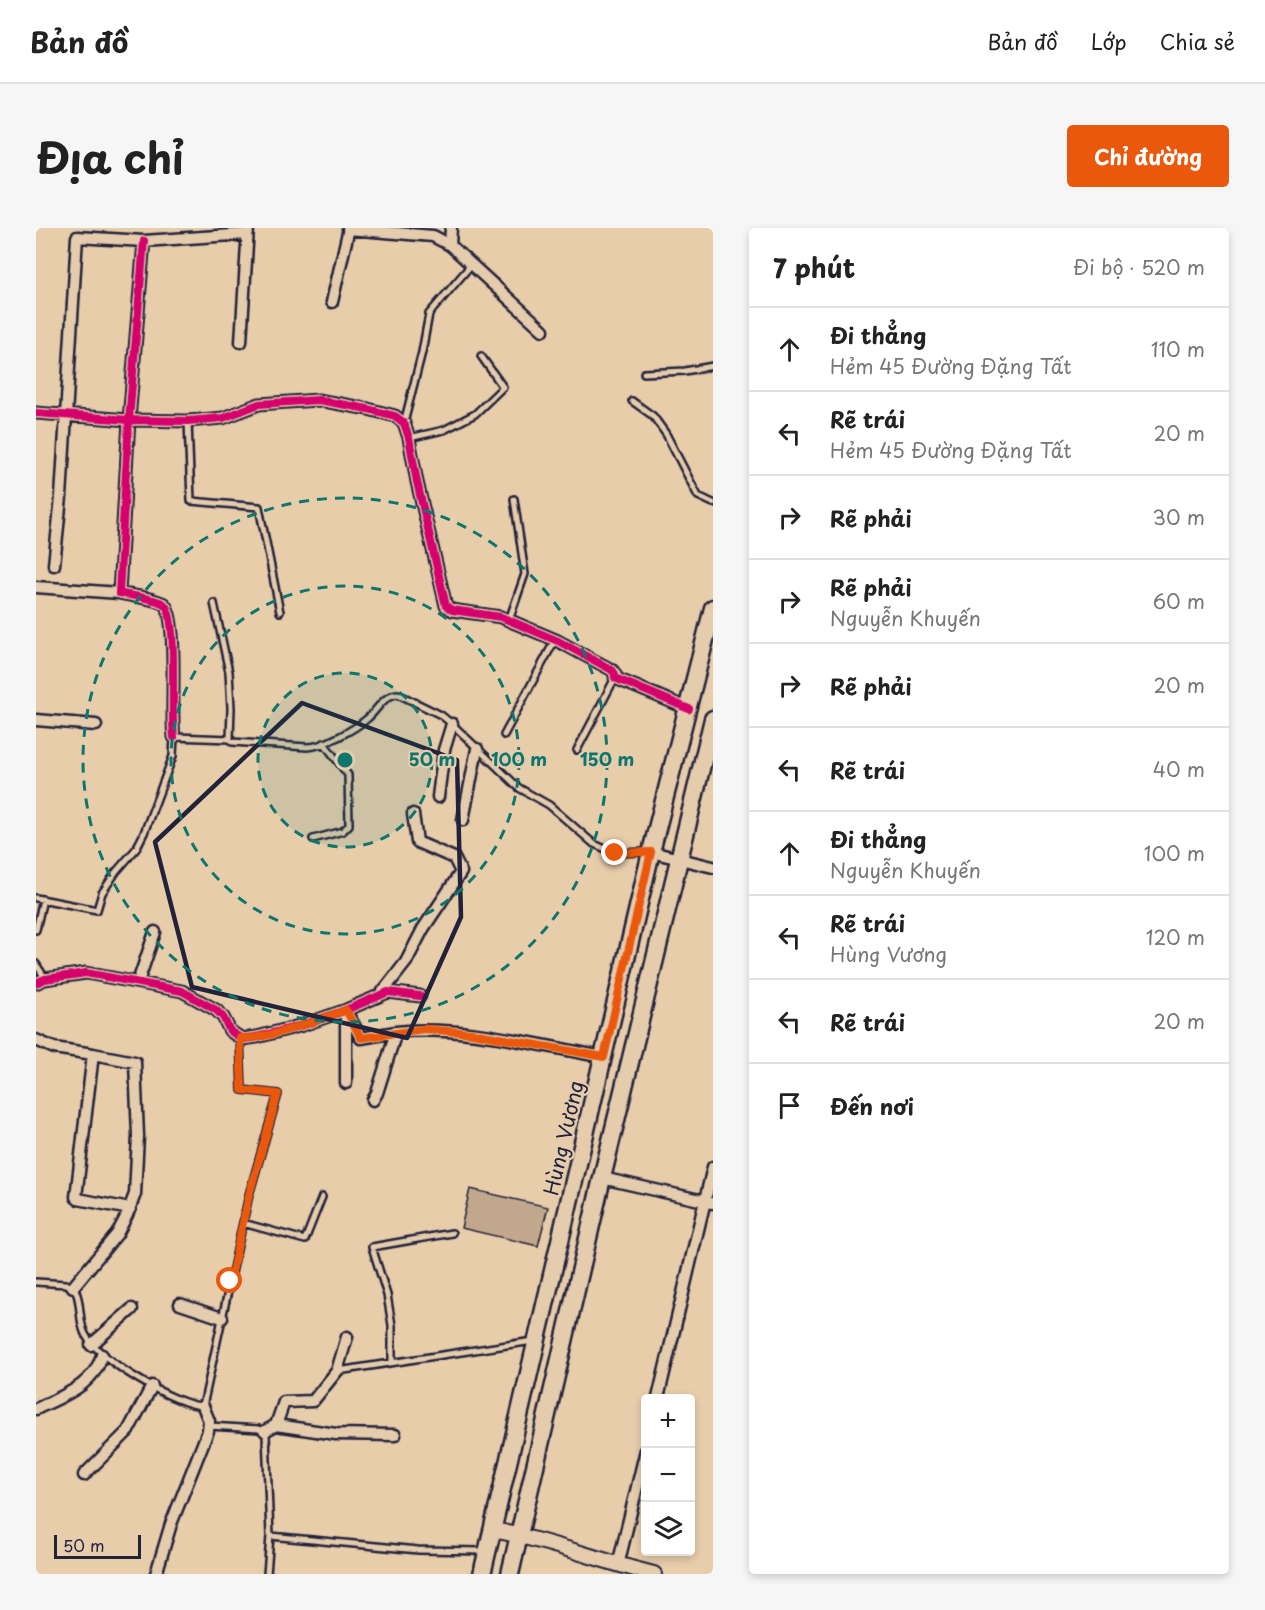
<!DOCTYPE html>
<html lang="vi">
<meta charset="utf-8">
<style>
:root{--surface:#fff;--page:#f6f6f6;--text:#222;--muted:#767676;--line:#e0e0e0;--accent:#ea580c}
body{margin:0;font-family:"Playpen Sans",sans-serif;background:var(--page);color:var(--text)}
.controls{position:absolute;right:18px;bottom:18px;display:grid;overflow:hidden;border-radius:6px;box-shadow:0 3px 9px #0003}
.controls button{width:54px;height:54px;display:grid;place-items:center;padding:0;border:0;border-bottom:2px solid var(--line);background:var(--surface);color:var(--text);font:30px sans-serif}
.scale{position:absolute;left:18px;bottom:15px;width:87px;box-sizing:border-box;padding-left:6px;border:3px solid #22223b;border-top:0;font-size:16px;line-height:21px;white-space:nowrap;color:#22223b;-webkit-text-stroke:4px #e5ccad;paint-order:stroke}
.stop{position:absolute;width:18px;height:18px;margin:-14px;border:4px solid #ea580c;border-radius:50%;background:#fff}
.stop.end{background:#ea580c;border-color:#fff;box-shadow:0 2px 6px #0008}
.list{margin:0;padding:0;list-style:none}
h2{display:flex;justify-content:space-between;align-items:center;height:78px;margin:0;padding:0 24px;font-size:26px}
h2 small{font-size:20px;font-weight:400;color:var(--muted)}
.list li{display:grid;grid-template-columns:39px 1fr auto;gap:18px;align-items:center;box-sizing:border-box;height:84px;padding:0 24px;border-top:2px solid var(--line)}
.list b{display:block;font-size:22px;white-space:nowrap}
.list p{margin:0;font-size:20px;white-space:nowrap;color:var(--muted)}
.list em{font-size:20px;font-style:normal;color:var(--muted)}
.icon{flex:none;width:33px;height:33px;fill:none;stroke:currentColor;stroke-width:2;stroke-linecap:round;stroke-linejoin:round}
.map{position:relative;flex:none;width:677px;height:1346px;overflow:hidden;border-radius:6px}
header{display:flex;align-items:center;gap:36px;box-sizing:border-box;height:84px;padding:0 30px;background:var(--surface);border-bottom:2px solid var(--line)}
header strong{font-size:28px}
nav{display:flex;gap:33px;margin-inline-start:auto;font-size:21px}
.intro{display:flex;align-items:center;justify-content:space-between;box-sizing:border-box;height:144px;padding:0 36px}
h1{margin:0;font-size:42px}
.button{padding:15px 27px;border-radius:6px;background:var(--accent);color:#fff;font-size:21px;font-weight:700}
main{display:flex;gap:36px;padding:0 36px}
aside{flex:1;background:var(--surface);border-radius:6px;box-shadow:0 3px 9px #0003}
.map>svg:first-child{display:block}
.building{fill:#c1a78b;stroke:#22223b;stroke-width:1.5}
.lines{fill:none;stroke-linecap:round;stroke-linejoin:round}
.service-casing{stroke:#22223b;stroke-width:10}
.minor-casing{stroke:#22223b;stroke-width:15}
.tertiary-casing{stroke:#22223b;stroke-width:18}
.primary-casing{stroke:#22223b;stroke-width:21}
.service{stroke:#e5ccad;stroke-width:5}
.minor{stroke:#e5ccad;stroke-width:10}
.tertiary{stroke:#e5ccad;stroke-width:14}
.primary{stroke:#e5ccad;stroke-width:16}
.cycleway-casing{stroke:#e5ccad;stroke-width:11}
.cycleway{stroke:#d6006c;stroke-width:8}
.route{stroke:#ea580c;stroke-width:8}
.marked{fill:none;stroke:#22223b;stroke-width:4.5;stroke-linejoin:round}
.ring{fill:none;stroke:#0f766e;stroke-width:3;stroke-dasharray:10 8}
.labels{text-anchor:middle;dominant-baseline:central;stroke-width:4.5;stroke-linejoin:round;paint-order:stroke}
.street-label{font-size:20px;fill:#22223b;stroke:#e5ccad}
.centre{fill:#0f766e;stroke:#e5ccad;stroke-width:3}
.ring-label{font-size:18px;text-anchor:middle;font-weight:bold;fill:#0f766e;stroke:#e5ccad;stroke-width:4.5;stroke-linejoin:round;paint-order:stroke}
</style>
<header>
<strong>Bản đồ</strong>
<nav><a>Bản đồ</a><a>Lớp</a><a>Chia sẻ</a></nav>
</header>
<div class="intro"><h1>Địa chỉ</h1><a class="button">Chỉ đường</a></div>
<main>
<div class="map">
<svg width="677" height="1346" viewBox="0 0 677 1346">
<rect width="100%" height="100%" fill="#e8cdab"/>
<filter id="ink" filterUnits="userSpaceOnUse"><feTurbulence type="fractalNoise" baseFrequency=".0167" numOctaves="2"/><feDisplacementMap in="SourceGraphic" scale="12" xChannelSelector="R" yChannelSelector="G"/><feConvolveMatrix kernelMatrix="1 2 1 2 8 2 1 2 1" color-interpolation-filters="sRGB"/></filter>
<g filter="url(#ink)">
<path class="building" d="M434,961L512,979L502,1018L425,1000Z"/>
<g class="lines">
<g class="service-casing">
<path id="service" d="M608,145L649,143L677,138
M596,173L617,188L630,206L662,268L677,275
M152,193L155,273L223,279L244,384
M368,195L386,124L393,86L435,37
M373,210L408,202L439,186L467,159L445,128
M178,375L193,444L195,480L194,511L196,514L271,519C288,519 319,501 332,490C341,482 349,466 362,466L405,487L416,496L483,560L513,577L558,616L579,625L611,624
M473,392L489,346L478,271
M468,507L519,412
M541,522L579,450
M277,611L307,603L313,597L312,547L288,515
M0,670L61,682L66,665L80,644L100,621L108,605L137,528L138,509L194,511
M0,702L7,671
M0,736L9,750
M207,995L269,1012L286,969
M0,1054L30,1056L39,1061C46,1075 42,1092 49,1106C61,1131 141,1178 167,1178L213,967L242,866L206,862L204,810
M356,1134V1097L351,1067L336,1019L416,1005
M302,1143L497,1113
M173,1198L223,1201L230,1206L234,1308L231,1346
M234,1308L382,1322L448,1323"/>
</g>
<g class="minor-casing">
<path id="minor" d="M312,1L397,8L414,17L507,102
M108,13L93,192L83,365C94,368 119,370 128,376C143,388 134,485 138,509
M414,17L415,0
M296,74L313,0
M205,114L212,0
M0,185L93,192L152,193L187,190L223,176L282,172L332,181L359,188L368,195L373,210L381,254L410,378L416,382L465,389L522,413L576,442L579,446V450L653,481
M18,337L25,269L41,9L108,13L211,6
M0,359L83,365
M0,492L60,497
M402,569L408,522L416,496
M427,592L441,521
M615,624L677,639
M102,754L119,704
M0,755L9,751L50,745L146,763L180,782L187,789L194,803L206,811L221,809L267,797L310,782L352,764L384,768
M345,766L370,734L387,701L425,644L418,630L381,614L377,586
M310,782V855
M311,785L325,810L360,804
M0,812L18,820L57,826L40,969L42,971L94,981
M337,872L341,865L360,804C429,797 500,817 568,829
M566,950L677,975
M37,1059L81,1006L91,987L99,966L102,908L99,834L57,826
M144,1076L186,1090
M55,1117L96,1081
M622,1170L677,939
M0,1181C26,1168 58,1158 66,1127
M240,1197L300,1206L359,1207
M229,1203L240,1197L248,1174L277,1173L301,1143L311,1109
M48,1247L92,1203L116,1158
M582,1337L610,1222
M120,1346L135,1296L172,1203L173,1193L167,1178"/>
</g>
<g class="tertiary-casing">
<path id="tertiary" d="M457,1302C512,1312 564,1333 618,1346"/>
</g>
<g class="primary-casing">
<path id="primary" d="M446,1346L615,624L677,380
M474,1346L566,950L677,491"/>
</g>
<use href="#service" class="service"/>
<use href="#minor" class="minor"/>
<use href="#tertiary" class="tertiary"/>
<use href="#primary" class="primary"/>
<g class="cycleway-casing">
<path id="cycleway" d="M108,13L93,192L83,365C94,368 119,370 128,376C143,388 134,485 138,509
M0,185L93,192L152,193L187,190L223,176L282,172L332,181L359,188L368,195L373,210L381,254L410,378L416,382L465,389L522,413L576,442L579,446V450L653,481
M0,755L9,751L50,745L146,763L180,782L187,789L194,803L206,811L221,809L267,797L310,782L352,764L384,768"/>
</g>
<use href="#cycleway" class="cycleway"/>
</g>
</g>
<g class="lines" filter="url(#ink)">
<path class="route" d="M194,1053L213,967L242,866L206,862L204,810C229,813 284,791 310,782L325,810L388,801L436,805L568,829L615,624L579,625"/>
</g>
<path class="marked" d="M266,475L421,532L425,689L371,810L156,759L119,614Z"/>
<circle cx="309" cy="532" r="87" fill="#0f766e" fill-opacity=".12"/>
<g class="ring">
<circle cx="309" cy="532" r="87"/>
<circle cx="309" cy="532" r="174"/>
<circle cx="309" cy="532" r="262"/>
</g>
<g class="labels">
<g class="street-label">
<text transform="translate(527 910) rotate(-77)">Hùng Vương</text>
</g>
</g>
<circle cx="309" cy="532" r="9" class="centre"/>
<g class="ring-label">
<text x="396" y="538">50 m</text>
<text x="483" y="538">100 m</text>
<text x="571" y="538">150 m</text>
</g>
</svg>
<div class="controls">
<button>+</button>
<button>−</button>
<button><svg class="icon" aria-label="layers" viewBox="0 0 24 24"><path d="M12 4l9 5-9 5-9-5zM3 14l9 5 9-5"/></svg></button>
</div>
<div class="scale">50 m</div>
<div class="stop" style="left:194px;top:1053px"></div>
<div class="stop end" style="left:579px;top:625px"></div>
</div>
<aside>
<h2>7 phút<small>Đi bộ · 520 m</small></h2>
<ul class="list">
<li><svg class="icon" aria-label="ahead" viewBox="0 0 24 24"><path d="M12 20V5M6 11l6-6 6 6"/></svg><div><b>Đi thẳng</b><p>Hẻm 45 Đường Đặng Tất</p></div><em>110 m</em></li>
<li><svg class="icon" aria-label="left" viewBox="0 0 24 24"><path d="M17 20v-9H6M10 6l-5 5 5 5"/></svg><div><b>Rẽ trái</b><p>Hẻm 45 Đường Đặng Tất</p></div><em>20 m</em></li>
<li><svg class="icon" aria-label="right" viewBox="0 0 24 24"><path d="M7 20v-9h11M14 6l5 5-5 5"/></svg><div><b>Rẽ phải</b></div><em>30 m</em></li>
<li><svg class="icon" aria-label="right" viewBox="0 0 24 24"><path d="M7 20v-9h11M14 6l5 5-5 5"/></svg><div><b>Rẽ phải</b><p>Nguyễn Khuyến</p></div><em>60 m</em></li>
<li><svg class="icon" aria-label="right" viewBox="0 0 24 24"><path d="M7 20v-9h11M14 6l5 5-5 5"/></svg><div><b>Rẽ phải</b></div><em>20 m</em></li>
<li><svg class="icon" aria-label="left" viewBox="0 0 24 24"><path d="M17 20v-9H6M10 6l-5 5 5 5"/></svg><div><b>Rẽ trái</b></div><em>40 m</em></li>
<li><svg class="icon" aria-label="ahead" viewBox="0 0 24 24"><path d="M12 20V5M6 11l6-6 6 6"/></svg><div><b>Đi thẳng</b><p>Nguyễn Khuyến</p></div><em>100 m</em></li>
<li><svg class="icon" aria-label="left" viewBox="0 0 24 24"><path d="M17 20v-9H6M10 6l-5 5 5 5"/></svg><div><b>Rẽ trái</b><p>Hùng Vương</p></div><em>120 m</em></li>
<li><svg class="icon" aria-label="left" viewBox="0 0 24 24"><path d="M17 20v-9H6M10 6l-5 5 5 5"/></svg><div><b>Rẽ trái</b></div><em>20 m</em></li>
<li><svg class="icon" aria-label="arrive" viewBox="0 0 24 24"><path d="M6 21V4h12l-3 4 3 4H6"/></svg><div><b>Đến nơi</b></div></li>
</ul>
</aside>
</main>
